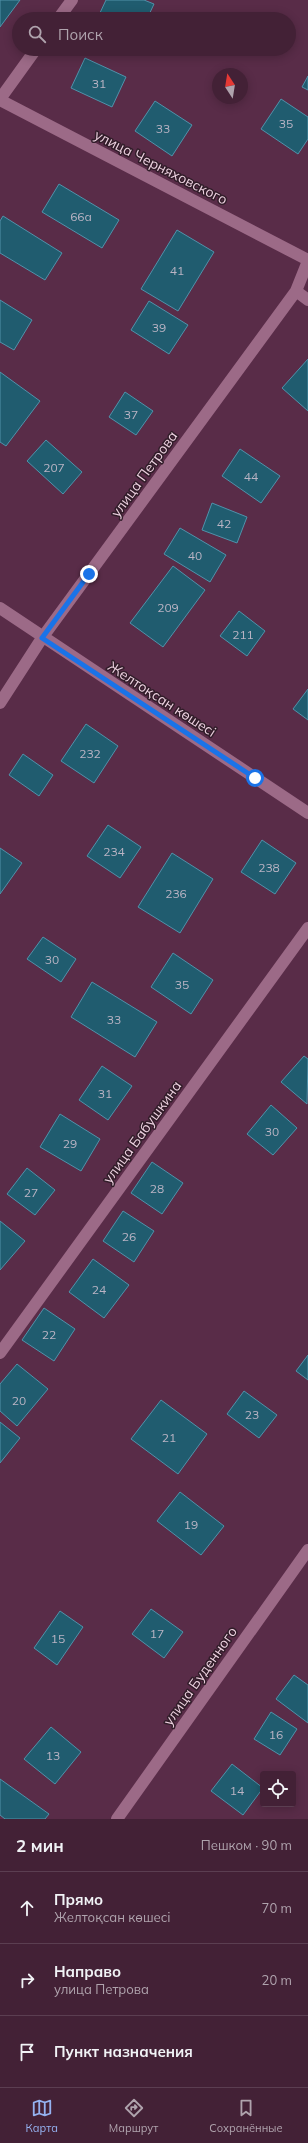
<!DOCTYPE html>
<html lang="ru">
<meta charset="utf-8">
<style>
:root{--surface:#432136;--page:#4a293e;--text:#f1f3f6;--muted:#afa3ad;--line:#5b3e51;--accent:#95b2f1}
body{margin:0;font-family:Mulish,sans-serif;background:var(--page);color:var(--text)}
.controls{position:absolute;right:12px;bottom:12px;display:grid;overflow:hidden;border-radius:4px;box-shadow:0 2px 10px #0003}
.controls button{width:36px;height:36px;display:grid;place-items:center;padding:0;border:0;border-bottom:1px solid var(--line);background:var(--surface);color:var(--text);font:20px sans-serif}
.compass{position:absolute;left:212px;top:68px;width:36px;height:36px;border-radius:50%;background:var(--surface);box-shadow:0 2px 10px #0003;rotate:348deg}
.stop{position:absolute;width:12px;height:12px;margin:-9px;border:3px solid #1a73e8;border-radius:50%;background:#fff}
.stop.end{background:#1a73e8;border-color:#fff;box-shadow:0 1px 4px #0008}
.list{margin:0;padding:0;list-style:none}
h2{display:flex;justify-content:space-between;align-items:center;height:52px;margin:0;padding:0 16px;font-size:17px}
h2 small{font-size:13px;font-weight:400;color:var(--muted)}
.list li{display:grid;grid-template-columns:26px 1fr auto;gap:12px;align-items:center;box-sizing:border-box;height:72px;padding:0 16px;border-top:1px solid var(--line)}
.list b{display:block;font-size:15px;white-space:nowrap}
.list p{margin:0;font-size:13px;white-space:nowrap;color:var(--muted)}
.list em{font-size:13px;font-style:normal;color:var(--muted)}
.icon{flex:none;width:22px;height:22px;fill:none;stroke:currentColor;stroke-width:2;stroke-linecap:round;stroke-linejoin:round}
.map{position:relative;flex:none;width:308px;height:1819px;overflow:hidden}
.search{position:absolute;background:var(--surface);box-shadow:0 2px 10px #0003;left:12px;right:12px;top:12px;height:44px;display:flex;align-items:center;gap:10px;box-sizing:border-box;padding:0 14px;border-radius:22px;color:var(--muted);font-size:15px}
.sheet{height:268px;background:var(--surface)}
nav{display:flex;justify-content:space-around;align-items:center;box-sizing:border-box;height:56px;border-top:1px solid var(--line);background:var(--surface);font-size:11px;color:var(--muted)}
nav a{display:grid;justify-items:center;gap:2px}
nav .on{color:var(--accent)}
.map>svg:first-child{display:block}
.building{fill:#205c6f;stroke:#5092aa}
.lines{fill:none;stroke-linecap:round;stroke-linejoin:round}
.street{stroke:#9c6a87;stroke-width:12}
.route{stroke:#1a73e8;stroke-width:5}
.labels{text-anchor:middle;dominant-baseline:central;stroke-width:3;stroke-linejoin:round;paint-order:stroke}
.number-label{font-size:12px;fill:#bab4c4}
.street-label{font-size:14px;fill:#eed2e1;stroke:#311d29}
</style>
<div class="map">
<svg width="308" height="1819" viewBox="0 0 308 1819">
<rect width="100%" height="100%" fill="#592c48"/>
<path class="building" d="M0,0H20L0,27Z
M106,0H144L154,4L147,19H107L99,15Z
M85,58L126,77L112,107L71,88Z
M308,76V90L302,87Z
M281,99L308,117V139L298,154L261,129Z
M155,101L192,125L172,156L135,131Z
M59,184L119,220L102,248L42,212Z
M3,216L62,253L45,280L0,253V221Z
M177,230L214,252L178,311L141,289Z
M0,300L32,320L14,350L0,342Z
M149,301L188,325L169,354L131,330Z
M308,359V411L282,388Z
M0,372L40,401L6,446L0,442Z
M125,392L153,411L136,435L109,417Z
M46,440L82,472L63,494L27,461Z
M240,449L280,476L261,503L222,476Z
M212,503L247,517L237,543L202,530Z
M180,528L226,555L210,582L164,554Z
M173,566L205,590L163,647L130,623Z
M239,611L265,631L247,656L220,636Z
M308,689V720L293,709Z
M86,724L118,746L94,783L61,761Z
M23,754L53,775L39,796L9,775Z
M108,825L141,847L120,878L87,856Z
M262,840L296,863L275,894L241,872Z
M0,848L22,863L0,894Z
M172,853L213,879L180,933L138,907Z
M43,937L76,959L61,982L27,959Z
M173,953L213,980L191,1014L151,987Z
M92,982L157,1022L135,1057L71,1017Z
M304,1056L308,1059L307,1104L281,1082Z
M102,1066L132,1086L108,1120L79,1100Z
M271,1105L297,1128L273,1155L247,1134Z
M60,1114L100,1139L81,1171L40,1147Z
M152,1162L183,1183L162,1214L131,1193Z
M27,1168L55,1190L35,1215L7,1194Z
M123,1211L154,1231L134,1262L103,1241Z
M0,1221L25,1241L0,1270Z
M93,1259L129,1285L104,1318L69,1292Z
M44,1308L75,1329L54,1361L22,1340Z
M308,1355V1380L296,1371Z
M17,1364L48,1389L17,1426L0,1411V1384Z
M244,1391L277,1415L259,1438L227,1414Z
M161,1400L207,1434L178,1474L131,1439Z
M0,1422L20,1438L0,1463Z
M180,1492L224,1526L201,1555L157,1521Z
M151,1609L183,1632L164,1658L132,1634Z
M60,1611L83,1627L57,1665L34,1648Z
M294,1675L308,1685V1723L276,1699Z
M271,1712L297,1729L280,1755L254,1739Z
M51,1727L81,1752L55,1784L24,1759Z
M232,1764L263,1788L243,1815L211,1791Z
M0,1779L49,1814L45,1819H5L0,1815Z"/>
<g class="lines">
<path class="street" d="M58,19L72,0
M0,99L36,49
M0,100L308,260
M296,291L308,300
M0,608L308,813
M0,703L42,638L296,291L308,261
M0,1353L308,928
M117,1819L308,1550"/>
</g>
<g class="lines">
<path class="route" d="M89,574L42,638L255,778"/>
</g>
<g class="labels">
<g class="number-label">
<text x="99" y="83">31</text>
<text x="286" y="123">35</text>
<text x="163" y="128">33</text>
<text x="81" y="216">66а</text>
<text x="177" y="270">41</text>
<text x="159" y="327">39</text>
<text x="131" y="414">37</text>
<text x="54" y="467">207</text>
<text x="251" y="476">44</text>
<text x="224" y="523">42</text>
<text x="195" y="555">40</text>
<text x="168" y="607">209</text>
<text x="243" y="634">211</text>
<text x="90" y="753">232</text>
<text x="114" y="851">234</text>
<text x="269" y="867">238</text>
<text x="176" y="893">236</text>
<text x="52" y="959">30</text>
<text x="182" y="984">35</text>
<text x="114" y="1019">33</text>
<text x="105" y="1093">31</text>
<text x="272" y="1131">30</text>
<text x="70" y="1143">29</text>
<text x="157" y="1188">28</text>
<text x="31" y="1192">27</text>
<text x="129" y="1236">26</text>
<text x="99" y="1289">24</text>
<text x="49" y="1334">22</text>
<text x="19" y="1400">20</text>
<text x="252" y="1414">23</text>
<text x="169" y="1437">21</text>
<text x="191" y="1524">19</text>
<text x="157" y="1633">17</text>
<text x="58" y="1638">15</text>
<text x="276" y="1734">16</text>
<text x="53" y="1755">13</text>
<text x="237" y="1790">14</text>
</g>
<g class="street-label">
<text transform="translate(161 167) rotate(27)">улица Черняховского</text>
<text transform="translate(144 474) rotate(-54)">улица Петрова</text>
<text transform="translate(162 699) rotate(33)">Желтоқсан көшесі</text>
<text transform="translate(142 1132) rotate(-54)">улица Бабушкина</text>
<text transform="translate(200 1676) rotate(-55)">улица Буденного</text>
</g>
</g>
</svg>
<div class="controls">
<button><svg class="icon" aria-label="locate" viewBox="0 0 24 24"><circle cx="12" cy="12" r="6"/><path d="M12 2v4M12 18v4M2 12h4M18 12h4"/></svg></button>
</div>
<svg class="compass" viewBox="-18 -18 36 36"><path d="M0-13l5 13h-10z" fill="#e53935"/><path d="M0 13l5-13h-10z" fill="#afa3ad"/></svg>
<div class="stop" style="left:255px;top:778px"></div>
<div class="stop end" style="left:89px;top:574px"></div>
<div class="search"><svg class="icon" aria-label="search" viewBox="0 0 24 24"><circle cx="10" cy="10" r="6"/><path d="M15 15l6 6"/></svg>Поиск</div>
</div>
<section class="sheet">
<h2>2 мин<small>Пешком · 90 m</small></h2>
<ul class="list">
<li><svg class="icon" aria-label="ahead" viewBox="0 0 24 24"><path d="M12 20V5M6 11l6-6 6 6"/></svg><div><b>Прямо</b><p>Желтоқсан көшесі</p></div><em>70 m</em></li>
<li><svg class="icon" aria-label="right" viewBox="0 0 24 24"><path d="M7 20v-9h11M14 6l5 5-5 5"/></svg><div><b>Направо</b><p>улица Петрова</p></div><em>20 m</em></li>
<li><svg class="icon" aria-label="arrive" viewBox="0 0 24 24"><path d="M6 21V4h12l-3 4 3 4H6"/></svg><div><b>Пункт назначения</b></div></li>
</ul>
</section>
<nav>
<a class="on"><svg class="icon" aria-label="map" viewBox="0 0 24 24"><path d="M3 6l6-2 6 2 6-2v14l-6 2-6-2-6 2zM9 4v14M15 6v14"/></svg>Карта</a>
<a><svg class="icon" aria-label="directions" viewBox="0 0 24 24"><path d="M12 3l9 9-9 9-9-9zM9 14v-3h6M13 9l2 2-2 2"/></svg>Маршрут</a>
<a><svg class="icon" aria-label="saved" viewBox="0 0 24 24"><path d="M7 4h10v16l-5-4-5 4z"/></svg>Сохранённые</a>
</nav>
